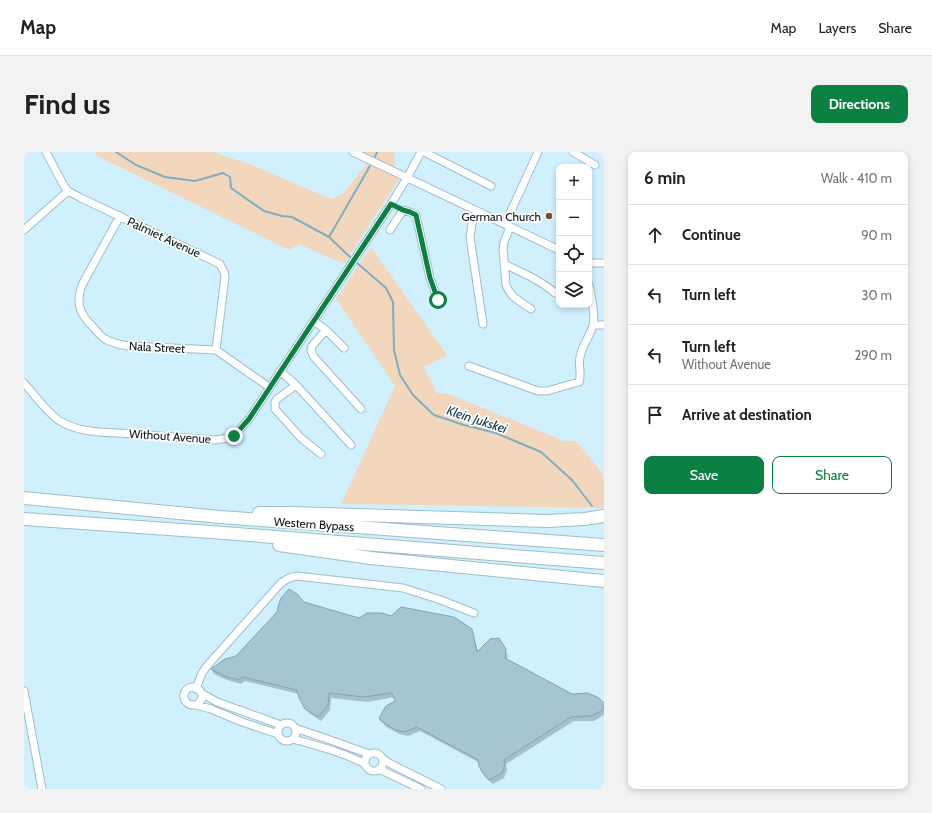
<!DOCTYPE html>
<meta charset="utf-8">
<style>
:root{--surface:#fff;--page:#f2f2f2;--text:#202124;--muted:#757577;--line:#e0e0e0;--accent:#0b8043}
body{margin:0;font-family:Cabin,sans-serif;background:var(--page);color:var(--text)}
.controls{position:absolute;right:12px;top:12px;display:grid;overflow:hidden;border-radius:8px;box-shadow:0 2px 6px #0003}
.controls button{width:36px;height:36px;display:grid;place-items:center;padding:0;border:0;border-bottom:1px solid var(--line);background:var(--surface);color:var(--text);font:20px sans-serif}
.stop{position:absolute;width:12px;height:12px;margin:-9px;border:3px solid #0b8043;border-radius:50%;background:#fff}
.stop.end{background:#0b8043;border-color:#fff;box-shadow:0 1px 4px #0008}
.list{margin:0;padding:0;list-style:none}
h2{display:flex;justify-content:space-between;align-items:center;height:52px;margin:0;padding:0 16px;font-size:17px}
h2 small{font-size:13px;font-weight:400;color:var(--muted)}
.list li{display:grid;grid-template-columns:26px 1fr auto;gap:12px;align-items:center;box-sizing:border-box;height:60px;padding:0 16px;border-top:1px solid var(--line)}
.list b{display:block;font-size:15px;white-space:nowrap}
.list p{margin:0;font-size:13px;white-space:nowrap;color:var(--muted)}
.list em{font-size:13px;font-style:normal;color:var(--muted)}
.actions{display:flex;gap:8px;padding:12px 16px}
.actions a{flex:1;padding:9px 0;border:1px solid var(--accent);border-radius:8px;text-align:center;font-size:14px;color:var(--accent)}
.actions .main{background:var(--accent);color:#fff}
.icon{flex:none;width:22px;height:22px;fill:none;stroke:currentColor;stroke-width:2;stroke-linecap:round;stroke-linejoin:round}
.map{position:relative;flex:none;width:580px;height:637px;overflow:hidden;border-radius:8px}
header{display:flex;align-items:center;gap:24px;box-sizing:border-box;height:56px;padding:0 20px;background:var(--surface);border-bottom:1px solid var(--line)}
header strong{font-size:19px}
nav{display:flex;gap:22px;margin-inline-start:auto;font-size:14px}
.intro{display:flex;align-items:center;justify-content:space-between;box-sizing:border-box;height:96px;padding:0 24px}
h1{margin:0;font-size:28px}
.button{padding:10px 18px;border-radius:8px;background:var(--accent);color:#fff;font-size:14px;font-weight:700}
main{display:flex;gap:24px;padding:0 24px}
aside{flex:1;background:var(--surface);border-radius:8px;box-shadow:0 2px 6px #0003}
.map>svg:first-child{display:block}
.green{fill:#f2d7bd}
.shadow{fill:#0003}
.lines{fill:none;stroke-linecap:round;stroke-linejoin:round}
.stream{stroke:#7eaec3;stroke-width:2}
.building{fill:#a6c5d2;stroke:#85a2b0}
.minor-casing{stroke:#9fbdcb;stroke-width:9}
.motorway-casing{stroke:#9fbdcb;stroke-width:14}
.minor{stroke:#fff;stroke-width:7}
.motorway{stroke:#fff;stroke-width:12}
.route{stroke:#0b8043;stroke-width:5}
.poi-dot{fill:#75502b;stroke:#fff;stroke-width:1.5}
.labels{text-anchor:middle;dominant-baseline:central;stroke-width:3.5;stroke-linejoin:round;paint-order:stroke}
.poi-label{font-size:12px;fill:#091419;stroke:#fff;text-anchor:end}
.street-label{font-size:12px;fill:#091419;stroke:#fff}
.water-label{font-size:13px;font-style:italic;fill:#0c3848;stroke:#fff}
</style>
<header>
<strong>Map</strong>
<nav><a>Map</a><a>Layers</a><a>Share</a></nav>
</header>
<div class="intro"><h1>Find us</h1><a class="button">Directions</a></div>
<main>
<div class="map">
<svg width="580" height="637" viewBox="0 0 580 637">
<rect width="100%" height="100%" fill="#d0f0fe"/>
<path class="green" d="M71,0H189L200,4L223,11L307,47L320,41L344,10L375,27L320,112L275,92L265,98L73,4Z
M338,0H370L371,16Z
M347,95L423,203L400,215L413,241L425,242L540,289H552L580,323V356L317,352L371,234L312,147Z"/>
<path class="shadow" d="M279,451L335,467L367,465L447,478L450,483L454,500L474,487L484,503L483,508L547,543L580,552V563L570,569H550L482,612L483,618L480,626L469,632L461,625L458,620L456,611L396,579L384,584L375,582L361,574L356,566L373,550L371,545L343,550L307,546L306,558L297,569L285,561L278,551L275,542L221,529L217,532L203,528L190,522L188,518L202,507L213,505Z"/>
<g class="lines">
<path class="stream" d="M92,0L112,13L141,25L171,29L199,21L206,25L207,36L240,59L258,64L268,65L305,85L328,107
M351,5L353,0
M305,85L346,14
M332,110L362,136L369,150L370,198L376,223L389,243L410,263L440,273L472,281L517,300L548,328L568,354"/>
</g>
<path class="building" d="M265,437L273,442L280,450L335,466L343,461H358L367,464L377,455L430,465L448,477L453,500L466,487L475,486L482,497L481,506L548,542L564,541L575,546L580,551V556L577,559L567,564L547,565L480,608L481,613L478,621L465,628L458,620L455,614L454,608L393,575L381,580L372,578L357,569L355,566L362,554L371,549L368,541L340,545L305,541L304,553L294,565L281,557L275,546L273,538L218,525L214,528L200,524L187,517L201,507L212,504L253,460L254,455L257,446Z"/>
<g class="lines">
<g class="minor-casing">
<path id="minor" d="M22,0L40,34L44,39L57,46L196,112L200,120L201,125L192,198
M329,0L535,98
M400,0L467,34
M549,0L571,13
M453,59L448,72L446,85L459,172
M96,64L59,131C51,150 55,162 70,176C73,180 77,184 81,187C89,191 97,193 105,194L192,198L245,235
M481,72L514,0
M486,75L480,90L479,97L482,133C486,145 497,150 507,157
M0,78L44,39
M366,78L379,58L386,60L392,63L406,126L414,148
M565,111H580
M480,112C497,120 516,128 531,141
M290,169L302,178L288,194L287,198L290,205L337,257
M569,173H580
M302,178L320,196
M445,214L514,239H523L555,230C558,223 554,213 556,205C558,194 566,184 569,173C572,164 567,143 565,133
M256,219L272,233L327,293
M0,231C10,242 23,261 36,269C57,282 84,280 108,282C136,284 163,286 191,288L205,286L210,284L225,267L367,52L383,26L397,0
M272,233L253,247L251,250V257L277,286L297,302
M160 544a9 9 0 1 1 18 0a9 9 0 1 1-18 0Z
M172,537L178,521L183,514L257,431C262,427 267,425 273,424L379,436L414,447L450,461
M0,539L18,637
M177,541L193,550L257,573
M172,553L187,557L218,570L254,582
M254 580a9 9 0 1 1 18 0a9 9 0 1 1-18 0Z
M271,576L309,589L345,602
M269,587C293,594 319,600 341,612
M341 610a9 9 0 1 1 18 0a9 9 0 1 1-18 0Z
M358,606L365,611L417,637
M355,617L397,637"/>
</g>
<g class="motorway-casing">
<path id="motorway" d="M0,346L196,365L580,393
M235,361H268L523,369L561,367L580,364
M0,367L187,380L580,411
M255,393L347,406L580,429"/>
</g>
<use href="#minor" class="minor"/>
<use href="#motorway" class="motorway"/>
</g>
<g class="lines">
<path class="route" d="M210,284L225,267L367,52L379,58L386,60L392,63L406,126L414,148"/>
</g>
<circle class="poi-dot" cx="525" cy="64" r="4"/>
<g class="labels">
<g class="poi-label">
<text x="517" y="64">German Church</text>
</g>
<g class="street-label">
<text transform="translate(140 85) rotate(25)">Palmiet Avenue</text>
<text transform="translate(133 195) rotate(3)">Nala Street</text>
<text transform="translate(146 284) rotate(4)">Without Avenue</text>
<text transform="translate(290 372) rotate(4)">Western Bypass</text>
</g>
<g class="water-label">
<text transform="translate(453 267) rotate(18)">Klein Jukskei</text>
</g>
</g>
</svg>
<div class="controls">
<button>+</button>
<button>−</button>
<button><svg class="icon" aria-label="locate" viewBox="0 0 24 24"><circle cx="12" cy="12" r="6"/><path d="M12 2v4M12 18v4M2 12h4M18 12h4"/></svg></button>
<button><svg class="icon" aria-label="layers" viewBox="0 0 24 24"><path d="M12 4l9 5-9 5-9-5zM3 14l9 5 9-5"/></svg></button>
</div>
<div class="stop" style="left:414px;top:148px"></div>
<div class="stop end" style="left:210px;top:284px"></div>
</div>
<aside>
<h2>6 min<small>Walk · 410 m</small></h2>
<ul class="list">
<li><svg class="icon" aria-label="ahead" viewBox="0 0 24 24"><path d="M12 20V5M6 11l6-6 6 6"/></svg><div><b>Continue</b></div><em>90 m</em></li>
<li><svg class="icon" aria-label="left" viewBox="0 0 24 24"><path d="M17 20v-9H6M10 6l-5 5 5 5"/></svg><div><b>Turn left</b></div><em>30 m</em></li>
<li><svg class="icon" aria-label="left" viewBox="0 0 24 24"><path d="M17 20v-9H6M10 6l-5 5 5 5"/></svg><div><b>Turn left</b><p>Without Avenue</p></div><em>290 m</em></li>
<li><svg class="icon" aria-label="arrive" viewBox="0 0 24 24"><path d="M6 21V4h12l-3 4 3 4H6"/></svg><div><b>Arrive at destination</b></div></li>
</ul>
<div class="actions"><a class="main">Save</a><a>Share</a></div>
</aside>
</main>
